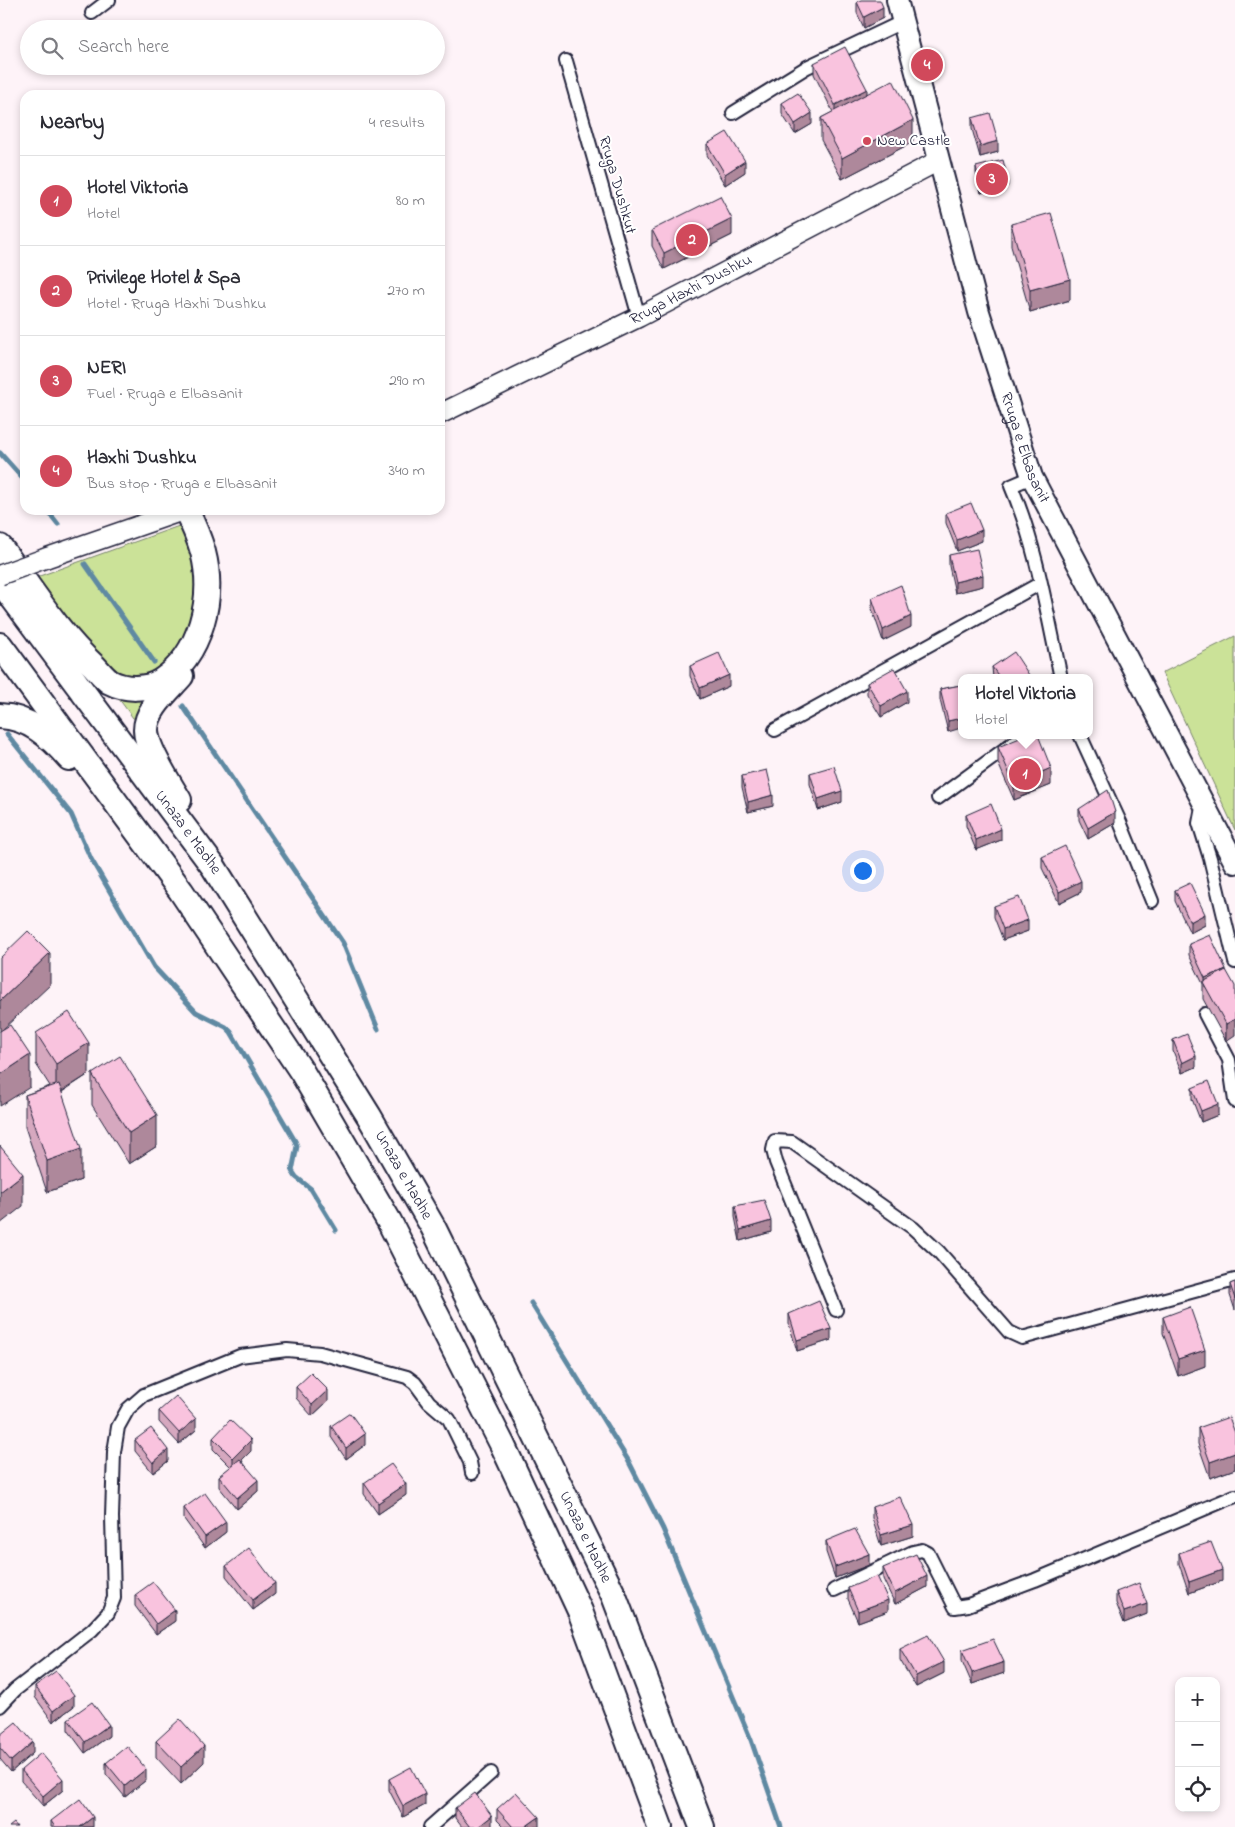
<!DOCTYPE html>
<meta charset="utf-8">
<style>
:root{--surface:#fff;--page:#f7f7f7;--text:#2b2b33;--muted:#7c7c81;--line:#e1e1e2;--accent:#d1495b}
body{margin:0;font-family:"Indie Flower",sans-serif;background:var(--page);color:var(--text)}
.controls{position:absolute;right:15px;bottom:15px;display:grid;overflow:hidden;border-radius:10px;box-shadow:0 2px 8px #0003}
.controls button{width:45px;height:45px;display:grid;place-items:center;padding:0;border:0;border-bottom:1px solid var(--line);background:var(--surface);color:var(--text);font:25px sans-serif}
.you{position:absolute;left:862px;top:870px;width:18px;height:18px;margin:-12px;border:4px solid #fff;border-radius:50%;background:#1a73e8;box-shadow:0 0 0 8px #1a73e833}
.badge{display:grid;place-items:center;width:32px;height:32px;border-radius:50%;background:var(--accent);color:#fff;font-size:16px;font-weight:700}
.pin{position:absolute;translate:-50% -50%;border:2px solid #fff;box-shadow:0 1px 5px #0006}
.popup{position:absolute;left:958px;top:674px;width:135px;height:65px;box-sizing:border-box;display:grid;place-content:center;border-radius:10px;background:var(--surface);filter:drop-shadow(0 1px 4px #0005);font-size:16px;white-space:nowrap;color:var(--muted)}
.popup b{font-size:19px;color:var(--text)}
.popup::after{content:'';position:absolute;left:50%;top:100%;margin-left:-10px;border:10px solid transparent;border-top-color:var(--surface)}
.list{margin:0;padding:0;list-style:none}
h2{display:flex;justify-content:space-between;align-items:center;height:65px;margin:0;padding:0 20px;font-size:21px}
h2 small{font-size:16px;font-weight:400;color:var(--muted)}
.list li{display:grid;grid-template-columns:32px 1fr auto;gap:15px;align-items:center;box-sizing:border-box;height:90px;padding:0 20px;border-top:1px solid var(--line)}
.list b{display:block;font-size:19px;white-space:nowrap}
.list p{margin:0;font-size:16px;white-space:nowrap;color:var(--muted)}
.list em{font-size:16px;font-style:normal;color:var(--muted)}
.icon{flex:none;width:28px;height:28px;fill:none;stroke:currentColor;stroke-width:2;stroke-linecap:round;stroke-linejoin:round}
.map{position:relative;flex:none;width:1235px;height:1827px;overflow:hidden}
.search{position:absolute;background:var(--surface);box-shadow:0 2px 8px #0003;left:20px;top:20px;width:425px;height:55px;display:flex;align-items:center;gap:12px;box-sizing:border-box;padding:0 18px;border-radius:28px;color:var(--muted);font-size:19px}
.panel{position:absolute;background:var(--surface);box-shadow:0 2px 8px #0003;left:20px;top:90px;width:425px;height:425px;border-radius:15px}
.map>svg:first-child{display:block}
.green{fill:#cbe298;stroke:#76826a}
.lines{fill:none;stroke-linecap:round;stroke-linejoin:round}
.stream{stroke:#5e89a2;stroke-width:5}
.street-casing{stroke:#22223b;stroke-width:16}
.secondary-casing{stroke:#22223b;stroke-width:22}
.primary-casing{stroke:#22223b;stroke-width:24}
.highway-casing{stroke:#22223b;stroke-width:28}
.street{stroke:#fff;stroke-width:12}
.secondary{stroke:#fff;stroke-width:19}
.primary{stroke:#fff;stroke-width:20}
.highway{stroke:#fff;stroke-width:24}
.secondary-bridge-casing{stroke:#22223b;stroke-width:22;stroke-linecap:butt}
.secondary-bridge{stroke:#fff;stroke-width:19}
.wall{fill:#d6a8bf;stroke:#22223b}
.shaded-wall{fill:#ae889b;stroke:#22223b}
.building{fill:#f9c3de;stroke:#22223b}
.poi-dot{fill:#d1495b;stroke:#fff;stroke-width:2}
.labels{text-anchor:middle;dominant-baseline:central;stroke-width:4;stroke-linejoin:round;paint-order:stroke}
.poi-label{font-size:16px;fill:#22223b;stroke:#fff;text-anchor:start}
.street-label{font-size:16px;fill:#22223b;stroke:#fff}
</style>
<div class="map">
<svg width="1235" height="1827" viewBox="0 0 1235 1827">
<rect width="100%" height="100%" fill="#fef3f8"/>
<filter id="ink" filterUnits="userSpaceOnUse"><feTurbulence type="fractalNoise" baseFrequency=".02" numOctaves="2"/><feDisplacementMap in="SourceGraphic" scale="10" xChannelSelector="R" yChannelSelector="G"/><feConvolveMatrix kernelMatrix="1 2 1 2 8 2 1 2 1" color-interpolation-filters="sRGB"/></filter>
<g filter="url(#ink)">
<path class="green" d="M179,526L185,529L201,574L182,654L140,680L106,669L34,578Z
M1235,636V830L1162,673Z
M116,695H148L136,719L133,718Z"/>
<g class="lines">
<path class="stream" d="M0,453L25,481
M47,510L58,524
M85,564L154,662
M183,706L343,943L378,1029
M7,734L71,814L91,859L154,967L196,1012L226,1027L231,1032L295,1141L297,1146L292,1171L296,1177L311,1189L336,1230
M531,1303L628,1460L663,1529L751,1740L781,1827"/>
<g class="street-casing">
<path id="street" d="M92,13L109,0
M566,61L639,317
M733,113L807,67L902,22
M1032,477L1011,486C1037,547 1047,613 1061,678
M775,730L1041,583
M1080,735L1120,822L1152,901
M938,798L1024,735
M1203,802L1199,823L1210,858L1235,962
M1205,1014L1229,1060L1235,1101
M836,1310L776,1162L773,1150L775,1141L792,1142L913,1228L939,1252L1009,1332L1022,1338L1235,1280
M834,1590L913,1552L922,1550L928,1553L955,1607L968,1605L1035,1580L1235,1496
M0,1706L15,1690L92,1630L108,1613L114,1598L112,1517L114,1452L118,1427L128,1409L144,1395L240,1356L287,1350L320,1353L407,1377L415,1383L429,1402L449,1419L470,1462L472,1473
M430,1827L491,1773"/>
</g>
<g class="secondary-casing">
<g id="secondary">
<path id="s1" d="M440,414L639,317L938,161"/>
<path d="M46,558L184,510"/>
</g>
</g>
<g class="primary-casing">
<g id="primary">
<path id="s2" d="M897,0L979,312L1032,477L1235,863"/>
</g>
</g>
<g class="highway-casing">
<g id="highway">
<path d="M0,547C30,587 57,632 94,666C99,671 104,678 110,682C125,690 147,690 161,681C201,655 215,598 203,552C199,538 193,524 186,510"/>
<path id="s3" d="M0,581L213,866L369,1116L433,1227L614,1596L702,1827"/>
<path d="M0,645L181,891L302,1072L389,1221L503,1446L580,1611L660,1827"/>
<path d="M0,716C29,717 51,737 69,758"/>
<path d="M179,800C170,784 146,749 146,730C146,709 169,690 181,676"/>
</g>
</g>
<use href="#street" class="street"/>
<use href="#secondary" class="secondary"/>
<use href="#primary" class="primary"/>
<use href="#highway" class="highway"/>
<g class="secondary-bridge-casing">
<path id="secondary-bridge" d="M0,575L46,558"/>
</g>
<use href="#secondary-bridge" class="secondary-bridge"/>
</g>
<path class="wall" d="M857,2L883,18L864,28L857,13Z
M814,63L867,94L913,142L842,179L821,140V118L833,112L814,74Z
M782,103L812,124L795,134L782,114Z
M972,118L998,152L980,157L972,129Z
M707,144L745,172L725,185L707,155Z
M976,167L1008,186L981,193L976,173Z
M1011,224L1070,300L1030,312L1011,246Z
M652,230L732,235L664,269L652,246Z
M946,513L982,541L957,551L946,523Z
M949,555L983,586L955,593L949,566Z
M872,598L911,627L883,641L872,609Z
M690,666L729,686L700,699L690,676Z
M992,667L1031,678H993Z
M867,683L907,702L881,717L867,694Z
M961,685L948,732L940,700V689Z
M998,747L1051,785L1014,800L998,763Z
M810,773L842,802L818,810L810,784Z
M742,776L773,806L748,812L742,787Z
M1079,809L1115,823L1088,839L1079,820Z
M966,815L1001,840L976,850L966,826Z
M1042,857L1081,892L1059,903L1042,868Z
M1175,890L1205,925L1190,933L1175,901Z
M994,906L1028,931L1003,940L994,917Z
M1189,944L1226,970V1041L1203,999V984L1189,955Z
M36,1033L89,1074L62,1092L81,1180L47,1192L25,1127V1095L50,1086L36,1064Z
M1173,1040L1196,1067L1182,1073L1173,1051Z
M92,1074L157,1146L129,1164L92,1105Z
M1192,1088L1218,1115L1201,1122L1192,1099Z
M735,1206L771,1232L740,1241L735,1217Z
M1235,1282V1310L1230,1295V1284Z
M789,1314L831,1340L797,1351L789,1324Z
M1163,1317L1205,1366L1178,1376L1163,1333Z
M296,1387L328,1401L312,1416L296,1398Z
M159,1411L196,1430L179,1444L159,1422Z
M331,1426L365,1445L346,1459L331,1437Z
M1198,1428L1235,1433V1469L1210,1478L1198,1444Z
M213,1438L251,1451L242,1460L258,1491L237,1509L219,1487V1476L231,1467L213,1449Z
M135,1440L168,1461L153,1473L135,1451Z
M364,1483L406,1495L378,1514L364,1494Z
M872,1507L913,1536L881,1546L872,1518Z
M184,1508L226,1532L205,1548L184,1519Z
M826,1541L869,1565L835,1578L826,1552Z
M1179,1553L1222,1581L1189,1593L1179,1564Z
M226,1566L275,1594L253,1610L226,1576Z
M883,1568L927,1587L895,1604L883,1579Z
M848,1588L888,1611L858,1622L848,1599Z
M1116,1592L1147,1614L1124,1623L1116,1603Z
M135,1595L175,1621L156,1634L135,1606Z
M900,1649L944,1673L916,1687L900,1660Z
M962,1650L1004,1673L972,1684L962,1661Z
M35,1686L74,1706L53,1722L35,1697Z
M68,1719L109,1736L85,1753L68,1730Z
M0,1735L33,1753L11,1772L0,1759Z
M156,1741L204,1762L181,1784L156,1757Z
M106,1763L146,1780L125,1797L106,1774Z
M21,1770L63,1790L43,1806L21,1781Z
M389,1779L425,1805L403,1817L389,1790Z
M455,1808L492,1827H462L455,1818Z
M497,1809L539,1827H504L497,1820Z
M51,1821L93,1827H51Z"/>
<path class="shaded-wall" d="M883,7V18L864,28V17Z
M867,89V100L835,116V105Z
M812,113V124L795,134V124Z
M913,120V142L842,179V158Z
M998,141V152L980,157V146Z
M745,161V172L725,185V174Z
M1008,180V186L981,193V188Z
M732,219V235L664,269V253Z
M1070,279V300L1030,312V290Z
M982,530V541L957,551V540Z
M983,575V586L955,593V582Z
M911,616V627L883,641V630Z
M729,675V686L700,699V688Z
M907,691V702L881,717V706Z
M961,718V728L948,732V721Z
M1051,768V785L1014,800V784Z
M842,791V802L818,810V799Z
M773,795V806L748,812V802Z
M1115,812V823L1088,839V828Z
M1001,829V840L976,850V840Z
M1081,881V892L1059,903V892Z
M1205,914V925L1190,933V922Z
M1028,920V931L1003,940V929Z
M50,953V985L0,1032V1001Z
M1226,969V979L1205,987V978Z
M1235,1019V1035L1226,1041V1024Z
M89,1043V1074L56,1095V1064Z
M30,1055V1087L0,1106V1075Z
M1196,1056V1067L1182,1073V1063Z
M1218,1104V1115L1201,1122V1111Z
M157,1115V1146L129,1164V1133Z
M81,1149V1180L47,1192V1161Z
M23,1174V1206L0,1224V1192Z
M771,1221V1232L740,1241V1230Z
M831,1329V1340L797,1351V1340Z
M1205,1350V1366L1178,1376V1359Z
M328,1390V1401L312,1416V1405Z
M196,1419V1430L179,1444V1433Z
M365,1434V1445L346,1459V1448Z
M251,1440V1451L233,1469V1458Z
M168,1450V1461L153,1473V1463Z
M1235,1453V1469L1210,1478V1462Z
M258,1480V1491L237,1509V1498Z
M406,1484V1495L378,1514V1503Z
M226,1522V1532L205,1548V1537Z
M913,1525V1536L881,1546V1535Z
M869,1554V1565L835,1578V1567Z
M1222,1570V1581L1189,1593V1582Z
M927,1576V1587L895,1604V1593Z
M275,1583V1594L253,1610V1600Z
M888,1600V1611L858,1622V1611Z
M1147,1604V1614L1124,1623V1612Z
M175,1610V1621L156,1634V1624Z
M944,1662V1673L916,1687V1676Z
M1004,1662V1673L972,1684V1673Z
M74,1695V1706L53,1722V1711Z
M109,1725V1736L85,1753V1742Z
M33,1742V1753L11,1772V1761Z
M204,1746V1762L181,1784V1767Z
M146,1769V1780L125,1797V1786Z
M63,1779V1790L43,1806V1796Z
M425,1794V1805L403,1817V1806Z
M492,1816V1827H478Z
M93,1817V1827H80Z
M539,1817V1827H525Z"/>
<path class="building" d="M861,0H880L883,7L864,17L857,2Z
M845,47L867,89L835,105L814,63Z
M893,80L913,120L842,158L821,118Z
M798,93L812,113L795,124L782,103Z
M990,113L998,141L980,146L972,118Z
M727,132L745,161L725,174L707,144Z
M1003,160L1008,180L981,188L976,167Z
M720,196L732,219L664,253L652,230Z
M1051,213L1070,279L1030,290L1011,224Z
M971,503L982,530L957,540L946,513Z
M977,549L983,575L955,582L949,555Z
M901,585L911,616L883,630L872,598Z
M1014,652L1031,678H1000L992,667Z
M719,653L729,675L700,688L690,666Z
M894,668L907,691L881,706L867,683Z
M961,685V718L948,721L940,689Z
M1027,735H1038L1051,768L1014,784L998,747Z
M834,766L842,791L818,799L810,773Z
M767,770L773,795L748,802L742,776Z
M1108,790L1115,812L1088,828L1079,809Z
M991,804L1001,829L976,840L966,815Z
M1065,846L1081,881L1059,892L1042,857Z
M1190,883L1205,914L1190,922L1175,890Z
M1019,897L1028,920L1003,929L994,906Z
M28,931L50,953L0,1001V958Z
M1210,935L1226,969L1205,978L1189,944Z
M1226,970L1235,986V1019L1226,1024L1203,982Z
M69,1012L89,1043L56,1064L36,1033Z
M10,1025L30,1055L0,1075V1031Z
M1187,1034L1196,1056L1182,1063L1173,1040Z
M120,1056L157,1115L129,1133L92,1074Z
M1209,1081L1218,1104L1201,1111L1192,1088Z
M59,1084L81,1149L47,1161L25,1095Z
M0,1146L23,1174L0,1192Z
M764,1200L771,1221L740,1230L735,1206Z
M1235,1282V1299L1230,1284Z
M819,1301L831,1329L797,1340L789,1314Z
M1190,1307L1205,1350L1178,1359L1163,1317Z
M311,1373L328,1390L312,1405L296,1387Z
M176,1396L196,1419L179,1433L159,1411Z
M350,1413L365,1434L346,1448L331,1426Z
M1229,1417L1235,1433V1453L1210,1462L1198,1428Z
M230,1420L251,1440L233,1458L213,1438Z
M151,1428L168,1450L153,1463L135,1440Z
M240,1459L258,1480L237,1498L219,1476Z
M391,1464L406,1484L378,1503L364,1483Z
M205,1493L226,1522L205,1537L184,1508Z
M900,1497L913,1525L881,1535L872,1507Z
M855,1529L869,1554L835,1567L826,1541Z
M1211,1542L1222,1570L1189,1582L1179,1553Z
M249,1548L275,1583L253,1600L226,1566Z
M916,1554L927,1576L895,1593L883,1568Z
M877,1576L888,1600L858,1611L848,1588Z
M153,1582L175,1610L156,1624L135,1595Z
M1139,1583L1147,1604L1124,1612L1116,1592Z
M928,1635L944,1662L916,1676L900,1649Z
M993,1639L1004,1662L972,1673L962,1650Z
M56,1671L74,1695L53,1711L35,1686Z
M92,1702L109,1725L85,1742L68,1719Z
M180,1719L204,1746L181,1767L156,1741Z
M16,1722L33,1742L11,1761L0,1748V1735Z
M127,1746L146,1769L125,1786L106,1763Z
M41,1753L63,1779L43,1796L21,1770Z
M411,1767L425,1794L403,1806L389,1779Z
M516,1792L539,1817L525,1827H513L497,1809Z
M475,1793L492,1816L478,1827H470L455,1808Z
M80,1799L93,1817L80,1827H55L51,1821Z
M14,1823L17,1827H9Z"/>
</g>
<circle class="poi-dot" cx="867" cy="141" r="5"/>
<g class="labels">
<g class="poi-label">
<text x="877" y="141">New Castle</text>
</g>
<g class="street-label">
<text transform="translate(617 185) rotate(74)">Rruga Dushkut</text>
<text stroke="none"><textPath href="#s1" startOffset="280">Rruga Haxhi Dushku</textPath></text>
<text stroke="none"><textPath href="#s2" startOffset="466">Rruga e Elbasanit</textPath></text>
<text stroke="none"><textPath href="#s3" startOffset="314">Unaza e Madhe</textPath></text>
<text stroke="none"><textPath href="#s3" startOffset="719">Unaza e Madhe</textPath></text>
<text stroke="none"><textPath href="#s3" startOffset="1124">Unaza e Madhe</textPath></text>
</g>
</g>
</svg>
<div class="controls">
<button>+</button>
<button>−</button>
<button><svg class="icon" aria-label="locate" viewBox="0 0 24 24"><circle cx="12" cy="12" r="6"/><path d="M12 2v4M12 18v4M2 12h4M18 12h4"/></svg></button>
</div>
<div class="you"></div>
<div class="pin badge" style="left:1025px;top:774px">1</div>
<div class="popup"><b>Hotel Viktoria</b>Hotel</div>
<div class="pin badge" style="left:692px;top:240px">2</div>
<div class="pin badge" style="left:992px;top:179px">3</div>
<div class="pin badge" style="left:927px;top:65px">4</div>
<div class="search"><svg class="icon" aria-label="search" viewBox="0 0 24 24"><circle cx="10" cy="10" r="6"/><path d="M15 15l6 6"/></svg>Search here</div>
<section class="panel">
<h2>Nearby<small>4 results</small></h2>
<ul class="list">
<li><span class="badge">1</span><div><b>Hotel Viktoria</b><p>Hotel</p></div><em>80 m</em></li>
<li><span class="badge">2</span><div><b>Privilege Hotel &amp; Spa</b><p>Hotel · Rruga Haxhi Dushku</p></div><em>270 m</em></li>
<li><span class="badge">3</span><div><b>NERI</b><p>Fuel · Rruga e Elbasanit</p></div><em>290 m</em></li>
<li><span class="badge">4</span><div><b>Haxhi Dushku</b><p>Bus stop · Rruga e Elbasanit</p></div><em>340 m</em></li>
</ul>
</section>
</div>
